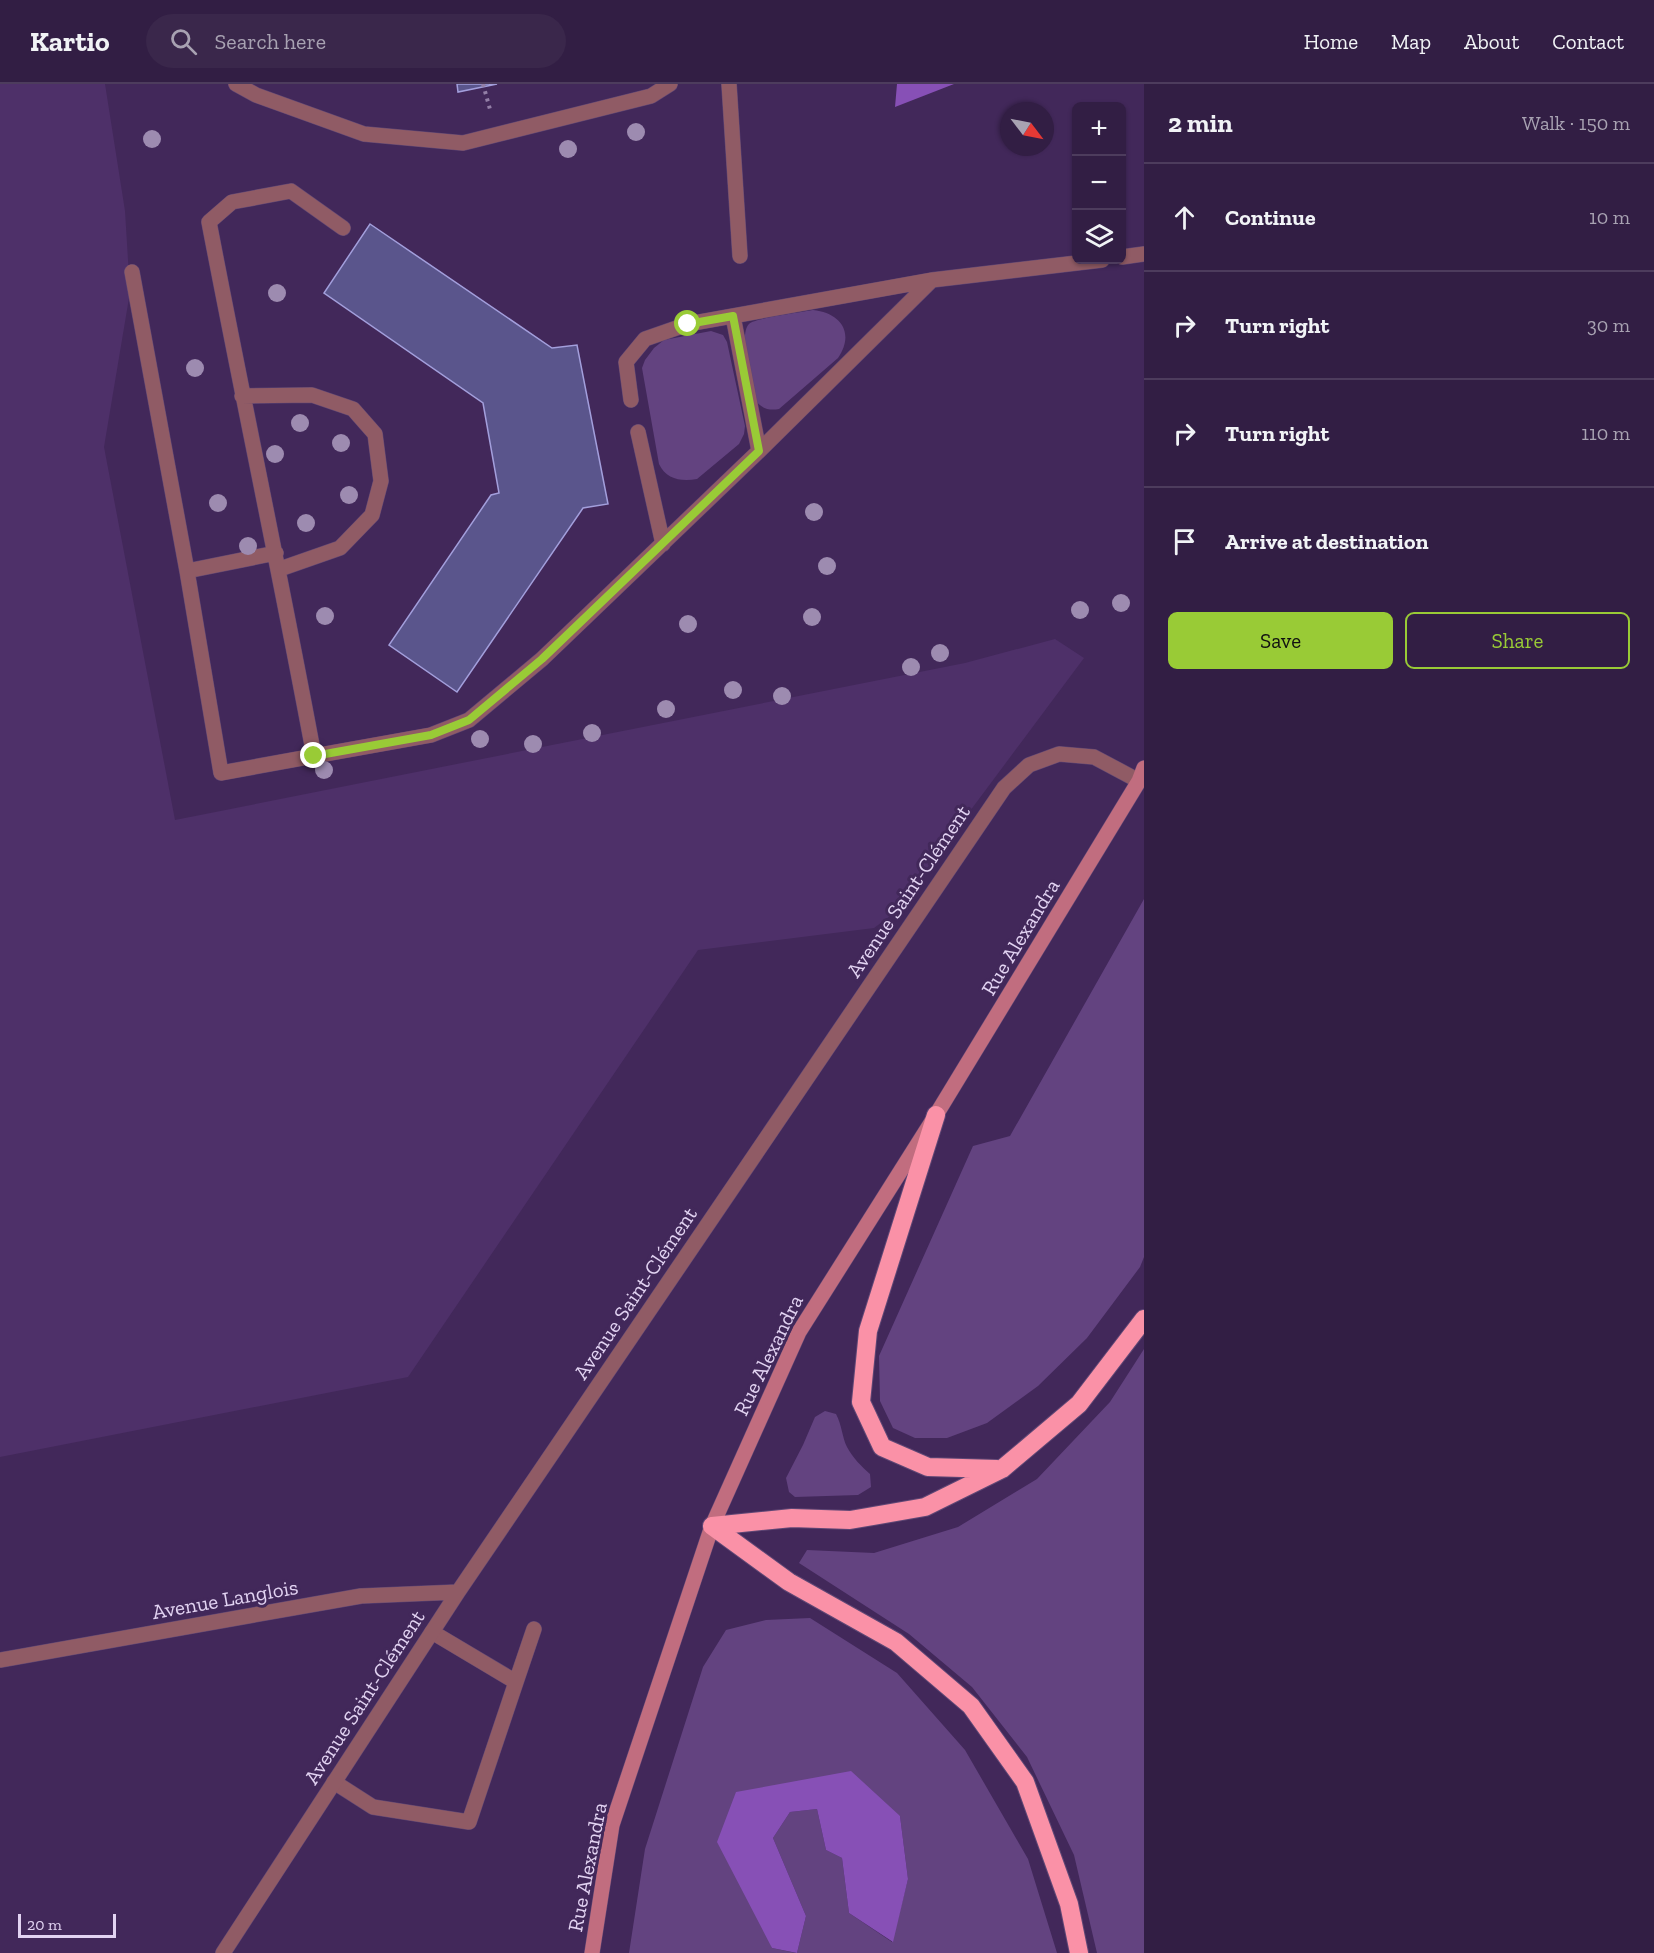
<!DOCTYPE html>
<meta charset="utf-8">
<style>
:root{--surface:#321e44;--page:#3a274b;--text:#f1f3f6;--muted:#a8a2b2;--line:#4d3c5d;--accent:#99cb36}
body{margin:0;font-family:"Zilla Slab",serif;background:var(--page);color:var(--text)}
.controls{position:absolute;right:18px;top:18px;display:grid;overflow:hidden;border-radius:9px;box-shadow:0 2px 4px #0004}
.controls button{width:54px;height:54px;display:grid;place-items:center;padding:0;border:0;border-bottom:2px solid var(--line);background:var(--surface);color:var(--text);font:30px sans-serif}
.compass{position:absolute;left:1000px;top:18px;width:54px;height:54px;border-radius:50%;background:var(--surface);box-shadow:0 2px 4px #0004;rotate:122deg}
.scale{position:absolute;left:18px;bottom:15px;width:98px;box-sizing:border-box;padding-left:6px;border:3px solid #e2d3f2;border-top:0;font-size:16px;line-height:21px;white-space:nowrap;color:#e2d3f2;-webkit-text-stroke:4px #42285a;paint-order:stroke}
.stop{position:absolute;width:18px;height:18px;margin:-14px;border:4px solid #99cb36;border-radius:50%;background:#fff}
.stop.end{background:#99cb36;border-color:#fff;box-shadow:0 2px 6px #0008}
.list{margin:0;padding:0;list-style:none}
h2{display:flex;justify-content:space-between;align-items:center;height:78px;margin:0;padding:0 24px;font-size:26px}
h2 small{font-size:20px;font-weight:400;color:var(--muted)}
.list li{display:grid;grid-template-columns:39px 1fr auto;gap:18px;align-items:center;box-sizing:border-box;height:108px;padding:0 24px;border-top:2px solid var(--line)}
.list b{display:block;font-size:22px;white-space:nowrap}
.list em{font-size:20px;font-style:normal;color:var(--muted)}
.actions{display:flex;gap:12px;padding:18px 24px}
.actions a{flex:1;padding:14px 0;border:2px solid var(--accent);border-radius:9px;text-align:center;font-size:21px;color:var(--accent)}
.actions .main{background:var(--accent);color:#111}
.icon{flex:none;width:33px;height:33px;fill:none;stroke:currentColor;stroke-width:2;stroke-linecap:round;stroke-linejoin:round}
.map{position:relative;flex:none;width:1144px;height:1869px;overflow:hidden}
header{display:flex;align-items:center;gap:36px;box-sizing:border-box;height:84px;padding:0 30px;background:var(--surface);border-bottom:2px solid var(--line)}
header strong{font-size:28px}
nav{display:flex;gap:33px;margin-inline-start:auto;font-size:21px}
.search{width:420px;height:54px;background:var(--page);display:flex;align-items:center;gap:15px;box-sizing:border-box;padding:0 21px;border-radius:33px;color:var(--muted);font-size:22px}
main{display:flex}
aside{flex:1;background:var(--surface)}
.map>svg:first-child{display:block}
.built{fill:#4e3069}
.green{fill:#634380}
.forest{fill:#8750b6}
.building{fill:#5a558c;stroke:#a39fdc;stroke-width:1.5}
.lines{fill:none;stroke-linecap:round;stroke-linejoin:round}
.lane-casing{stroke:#5f4775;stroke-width:16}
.street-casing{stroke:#5f4775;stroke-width:16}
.secondary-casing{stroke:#5f4775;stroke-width:16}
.highway-casing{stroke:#5f4775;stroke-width:20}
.path{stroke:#937fa7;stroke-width:4;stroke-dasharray:3 4.5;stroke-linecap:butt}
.lane{stroke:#905b65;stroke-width:15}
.street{stroke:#905b65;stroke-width:15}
.secondary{stroke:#c16d7f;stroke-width:15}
.highway{stroke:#fa91a7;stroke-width:18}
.tree{fill:#9d8bb0}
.route{stroke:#99cb36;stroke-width:8}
.labels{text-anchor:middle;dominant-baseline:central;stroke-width:6;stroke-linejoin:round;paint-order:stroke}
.street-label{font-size:21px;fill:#e2d3f2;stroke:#42285a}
</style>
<header>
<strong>Kartio</strong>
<div class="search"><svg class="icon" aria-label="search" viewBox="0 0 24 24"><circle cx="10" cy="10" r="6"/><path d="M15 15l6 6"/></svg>Search here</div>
<nav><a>Home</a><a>Map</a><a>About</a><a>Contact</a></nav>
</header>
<main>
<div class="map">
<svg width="1144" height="1869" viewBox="0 0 1144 1869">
<rect width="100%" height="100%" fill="#42285a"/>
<path class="built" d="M0,0H105L125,127L130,208L104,363L175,736L965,579L1055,555L1084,574L894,829L874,844L698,866L408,1293L0,1373Z"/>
<path class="green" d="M813,226C841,229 855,249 838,274L779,325C768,327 760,324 754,314C752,299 738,251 749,240C755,234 802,228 813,226Z
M711,247L723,251L727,258L745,342L744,350L739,360L697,395C681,398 666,395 659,380L642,284L645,276L654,264L664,256Z
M1144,815V1173L1140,1183L1087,1254L1038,1302L987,1339L947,1354H915L893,1344L880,1317L879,1272L973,1062L1010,1052Z
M1144,1265V1869H1097L1074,1771L1027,1673L972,1603L909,1550L799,1479L807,1466L874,1469L958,1443L1037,1395L1110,1318Z
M825,1327L836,1330C842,1341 842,1353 847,1363C853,1374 861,1382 870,1390L871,1403L858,1411L795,1413L789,1408L786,1394L803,1361L815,1333Z
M810,1534L897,1589L965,1666L1028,1775L1057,1869H797L806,1832L773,1754L790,1728L817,1725L826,1766L842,1774L849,1829L892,1858L908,1795L900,1732L736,1708L772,1864L796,1869H629L645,1765L703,1583L726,1546L766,1536Z"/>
<path class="forest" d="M897,0H954L895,23Z
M851,1687L900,1732L908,1795L893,1858L849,1829L842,1774L826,1766L817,1725L790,1728L773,1754L806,1832L797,1869L772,1864L717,1758L736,1708Z"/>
<path class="building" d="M457,0H497L458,8Z
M370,140L552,264L577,261L608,420L583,424L457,608L389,561L491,411L499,409L483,319L324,209Z"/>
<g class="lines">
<g class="lane-casing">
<path id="lane" d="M236,0L256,11L364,50L463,59L651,12L670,0
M729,0L740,172
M343,144L291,107L232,118L209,138C243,316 281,494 314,672L431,651L469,636L542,575L759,367L932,196
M1122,173L1144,170
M132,188L187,487L276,469
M733,232L759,367
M242,312L312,311L353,325L375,350L381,397L372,431L340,464L280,485
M631,316L626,278L645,255L688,240L932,196L1102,176
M638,348L663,460
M187,487L221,689L314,672
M516,1598L534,1545
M334,1698L373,1723L469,1738L516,1598L432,1548"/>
</g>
<g class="street-casing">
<path id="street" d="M0,1576L361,1512L458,1508
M223,1869L458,1508L1004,704L1029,681L1059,670L1094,673L1139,697"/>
</g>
<g class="secondary-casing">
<path id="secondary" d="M592,1869L612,1741L712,1442L799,1248L936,1031L1139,697L1144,684"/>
</g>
<g class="highway-casing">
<path id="highway" d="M936,1031L868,1247L861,1318L882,1363L928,1383L997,1385
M712,1442L789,1498L896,1558L971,1622L1025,1698L1069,1820L1079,1869
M712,1442L792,1434L850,1436L925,1423L1002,1385L1079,1320L1144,1235"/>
</g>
<path class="path" d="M483,0L491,29"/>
<use href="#lane" class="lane"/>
<use href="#street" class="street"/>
<use href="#secondary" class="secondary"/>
<use href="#highway" class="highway"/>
</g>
<g class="tree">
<circle cx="636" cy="48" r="9"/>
<circle cx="152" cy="55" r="9"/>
<circle cx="568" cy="65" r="9"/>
<circle cx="277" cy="209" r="9"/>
<circle cx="195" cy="284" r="9"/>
<circle cx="300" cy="339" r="9"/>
<circle cx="341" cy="359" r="9"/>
<circle cx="275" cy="370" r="9"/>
<circle cx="349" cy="411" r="9"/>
<circle cx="218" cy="419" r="9"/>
<circle cx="814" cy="428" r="9"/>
<circle cx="306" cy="439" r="9"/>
<circle cx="248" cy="462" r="9"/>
<circle cx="827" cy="482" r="9"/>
<circle cx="1121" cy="519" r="9"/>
<circle cx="1080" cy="526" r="9"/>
<circle cx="325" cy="532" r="9"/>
<circle cx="812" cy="533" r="9"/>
<circle cx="688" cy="540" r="9"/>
<circle cx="940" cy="569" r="9"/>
<circle cx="911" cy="583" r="9"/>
<circle cx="733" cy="606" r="9"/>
<circle cx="782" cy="612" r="9"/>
<circle cx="666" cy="625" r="9"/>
<circle cx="592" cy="649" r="9"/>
<circle cx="480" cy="655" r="9"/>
<circle cx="533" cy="660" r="9"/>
<circle cx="324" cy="686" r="9"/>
</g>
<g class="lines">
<path class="route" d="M314,672L431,651L469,636L542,575L759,367L733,232L688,240"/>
</g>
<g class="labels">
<g class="street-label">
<text transform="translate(908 807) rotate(-56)">Avenue Saint-Clément</text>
<text transform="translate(1020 853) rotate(-59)">Rue Alexandra</text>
<text transform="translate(635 1209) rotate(-56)">Avenue Saint-Clément</text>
<text transform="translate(768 1271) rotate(-64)">Rue Alexandra</text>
<text transform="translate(225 1515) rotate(-10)">Avenue Langlois</text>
<text transform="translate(364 1613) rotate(-57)">Avenue Saint-Clément</text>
<text transform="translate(587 1783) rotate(-79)">Rue Alexandra</text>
</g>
</g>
</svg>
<div class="controls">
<button>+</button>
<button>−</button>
<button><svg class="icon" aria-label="layers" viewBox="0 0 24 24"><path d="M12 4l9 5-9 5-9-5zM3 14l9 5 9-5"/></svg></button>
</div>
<svg class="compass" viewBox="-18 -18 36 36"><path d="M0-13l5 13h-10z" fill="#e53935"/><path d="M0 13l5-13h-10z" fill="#a8a2b2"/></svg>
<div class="scale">20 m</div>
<div class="stop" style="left:688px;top:240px"></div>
<div class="stop end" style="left:314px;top:672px"></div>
</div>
<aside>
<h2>2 min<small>Walk · 150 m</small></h2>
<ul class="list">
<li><svg class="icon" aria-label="ahead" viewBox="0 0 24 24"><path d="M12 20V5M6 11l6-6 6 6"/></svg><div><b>Continue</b></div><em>10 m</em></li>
<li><svg class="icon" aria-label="right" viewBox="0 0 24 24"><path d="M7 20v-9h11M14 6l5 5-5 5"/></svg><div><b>Turn right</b></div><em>30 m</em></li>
<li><svg class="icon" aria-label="right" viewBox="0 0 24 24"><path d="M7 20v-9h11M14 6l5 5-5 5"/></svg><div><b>Turn right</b></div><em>110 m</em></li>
<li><svg class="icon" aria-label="arrive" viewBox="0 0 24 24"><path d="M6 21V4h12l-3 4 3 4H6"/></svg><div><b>Arrive at destination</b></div></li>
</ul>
<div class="actions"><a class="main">Save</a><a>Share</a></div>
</aside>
</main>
